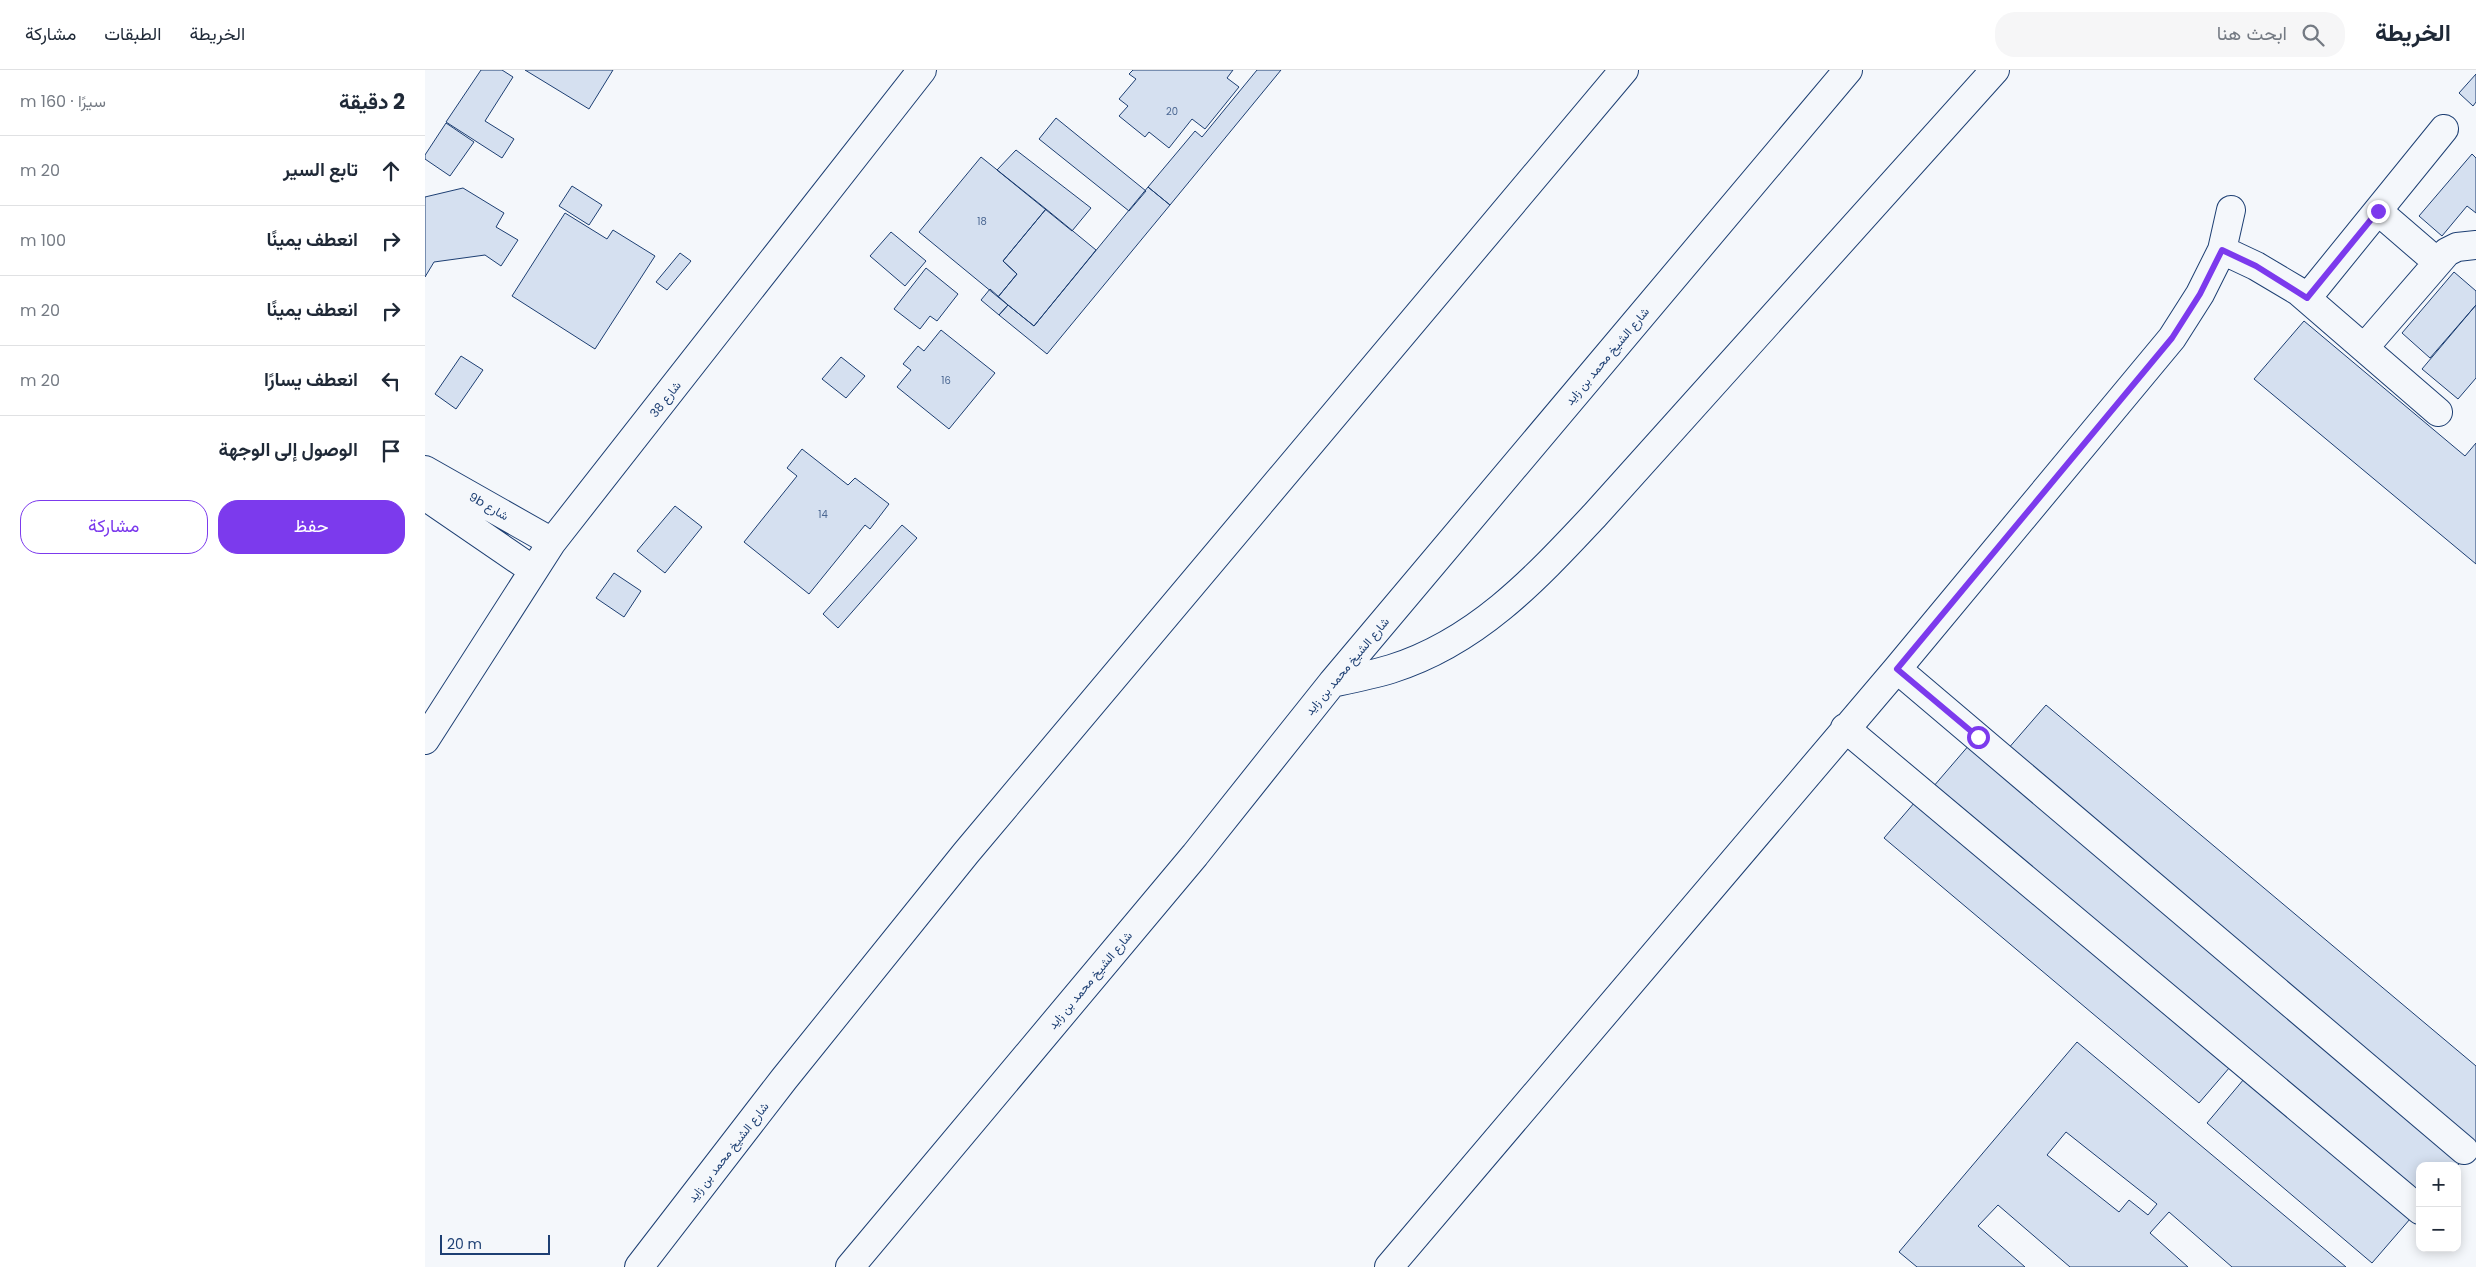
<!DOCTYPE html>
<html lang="ar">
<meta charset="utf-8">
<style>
:root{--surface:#fff;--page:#f6f6f7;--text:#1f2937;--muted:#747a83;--line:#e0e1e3;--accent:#7c3aed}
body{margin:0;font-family:Poppins,Vazirmatn,sans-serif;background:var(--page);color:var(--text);direction:rtl}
.controls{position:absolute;right:15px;bottom:15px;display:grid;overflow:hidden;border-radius:10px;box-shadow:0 2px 12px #0003}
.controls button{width:45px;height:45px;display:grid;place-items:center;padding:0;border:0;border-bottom:1px solid var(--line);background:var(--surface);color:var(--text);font:25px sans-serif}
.scale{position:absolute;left:15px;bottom:12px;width:110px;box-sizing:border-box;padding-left:5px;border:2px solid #1d3f73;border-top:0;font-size:14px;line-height:18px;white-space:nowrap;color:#1d3f73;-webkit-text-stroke:4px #f4f7fb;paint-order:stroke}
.stop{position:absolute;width:15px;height:15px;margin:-11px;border:4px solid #7c3aed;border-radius:50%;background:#fff}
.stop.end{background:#7c3aed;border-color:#fff;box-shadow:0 1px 5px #0008}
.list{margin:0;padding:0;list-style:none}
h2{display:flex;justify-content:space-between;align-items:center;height:65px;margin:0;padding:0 20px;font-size:21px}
h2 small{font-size:16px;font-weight:400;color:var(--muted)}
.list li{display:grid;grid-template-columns:32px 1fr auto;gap:15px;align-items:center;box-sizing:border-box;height:70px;padding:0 20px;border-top:1px solid var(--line)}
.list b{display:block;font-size:19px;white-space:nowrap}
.list em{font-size:16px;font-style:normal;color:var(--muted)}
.actions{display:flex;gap:10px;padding:15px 20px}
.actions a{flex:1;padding:11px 0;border:1px solid var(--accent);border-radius:20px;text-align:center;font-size:18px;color:var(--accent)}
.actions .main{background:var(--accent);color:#fff}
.icon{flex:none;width:28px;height:28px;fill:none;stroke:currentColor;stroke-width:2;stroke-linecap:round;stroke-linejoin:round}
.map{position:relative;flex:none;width:2051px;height:1197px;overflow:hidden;direction:ltr}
header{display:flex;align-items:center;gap:30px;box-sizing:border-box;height:70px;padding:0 25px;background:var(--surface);border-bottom:1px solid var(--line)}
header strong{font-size:24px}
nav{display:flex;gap:28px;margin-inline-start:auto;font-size:18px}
.search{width:350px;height:45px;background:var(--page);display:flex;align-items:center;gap:12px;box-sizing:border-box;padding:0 18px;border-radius:20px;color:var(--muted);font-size:19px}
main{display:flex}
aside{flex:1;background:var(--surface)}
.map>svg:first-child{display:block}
.building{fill:#d5e0f0;stroke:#1d3f73;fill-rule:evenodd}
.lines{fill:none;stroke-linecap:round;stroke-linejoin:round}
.minor-casing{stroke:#1d3f73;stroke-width:30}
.motorway-casing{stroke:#1d3f73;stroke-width:30}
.minor{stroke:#f4f7fb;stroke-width:28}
.motorway{stroke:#f4f7fb;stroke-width:28}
.route{stroke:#7c3aed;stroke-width:6}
.labels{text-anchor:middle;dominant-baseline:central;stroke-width:4;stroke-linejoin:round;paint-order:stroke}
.number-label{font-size:10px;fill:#4b6792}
.street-label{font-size:12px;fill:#1d3f73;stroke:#f4f7fb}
</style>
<header>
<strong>الخريطة</strong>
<div class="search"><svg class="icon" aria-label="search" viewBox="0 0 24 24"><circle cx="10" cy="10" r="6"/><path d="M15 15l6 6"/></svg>ابحث هنا</div>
<nav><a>الخريطة</a><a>الطبقات</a><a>مشاركة</a></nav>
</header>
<main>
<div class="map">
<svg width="2051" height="1197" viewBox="0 0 2051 1197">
<rect width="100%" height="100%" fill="#f4f7fb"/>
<path class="building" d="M56,0H77L88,7L60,51L89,69L77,88L21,52Z
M100,0H188L164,39Z
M708,0H808L802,8L814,17L780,59L767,49L744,78L724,62L720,67L694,46L703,36L694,29L711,9L704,4Z
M832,0H856L745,135L723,117L770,61L777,67Z
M2051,4V32L2048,36L2034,23Z
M631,48L721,121L704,141L614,69Z
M21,53L49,72L25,106L0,89V85Z
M591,80L666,138L647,161L572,100Z
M2047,84L2051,88V143L2042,136L2017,166L1994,146Z
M556,87L621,139L578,191L592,204L573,227L494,162Z
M147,116L177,135L164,155L134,136Z
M723,117L745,135L622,284L574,245L583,235L609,256Z
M38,118L79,143L71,157L93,170L76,196L60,185L9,192L0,207V127Z
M621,139L671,180L609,256L573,227L592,204L578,191Z
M140,143L182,169L188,160L230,186L170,279L87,226Z
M466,162L501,191L480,216L445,186Z
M255,183L266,191L242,220L231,212Z
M501,198L533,224L512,251L505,246L495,259L469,239Z
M2029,202L2051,221V235L2005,288L1977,263Z
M565,219L583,235L574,245L556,230Z
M2051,235V308L2033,329L1997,299Z
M1879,251L2040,386L2051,373V494L1829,309Z
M516,260L570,303L524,359L472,317L486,300L478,294L493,276L499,281Z
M36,286L58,300L31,339L10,324Z
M416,287L440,306L421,328L397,309Z
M377,379L423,415L430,408L464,434L445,459L440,455L384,524L319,472L372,406L362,398Z
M250,436L277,457L240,503L212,481Z
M477,455L492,468L413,558L398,544Z
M189,503L216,521L199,547L171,528Z
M1621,635L2051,996V1074L1582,680Z
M1545,674L2038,1089L2032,1096H1995V1127L1508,717Z
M1490,732L1805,997L1774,1033L1459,768Z
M1652,972L1921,1197H1807L1744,1142L1725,1163L1763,1197H1645L1573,1135L1553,1156L1600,1197H1492L1474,1182ZM1641,1062L1732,1134L1723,1145L1704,1130L1694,1142L1622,1085Z
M1819,1009L1985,1149L1947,1193L1782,1053Z"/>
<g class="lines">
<g class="minor-casing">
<path id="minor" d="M1953,141L2011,191
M1797,180L1831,196L1873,221L2013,342
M1882,228L2019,59
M1939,278L2022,182L2032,177L2051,175
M0,400L127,472
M0,426L108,500
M1472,599L2039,1080
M1420,658L1995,1140
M0,670L127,472L497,0
M964,1197L1472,599L1747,268L1775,224L1797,180L1806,140"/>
</g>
<g class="motorway-casing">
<path id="motorway" d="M907,613C926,609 946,605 966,599C1052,572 1110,509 1170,445L1570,0
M214,1197L359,1009L541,783L1199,0
M425,1197L770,785L907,613L1423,0"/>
</g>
<use href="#minor" class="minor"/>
<use href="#motorway" class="motorway"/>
</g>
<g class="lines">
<path class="route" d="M1553,667L1472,599L1747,268L1775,224L1797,180L1831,196L1882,228L1953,141"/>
</g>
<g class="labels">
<g class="number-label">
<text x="747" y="41">20</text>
<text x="557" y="151">18</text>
<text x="521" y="310">16</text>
<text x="398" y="444">14</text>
</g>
<g class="street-label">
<text transform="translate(1182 286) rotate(-50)">شارع الشيخ محمد بن زايد</text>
<text transform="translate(240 329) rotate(-52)">شارع 38</text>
<text transform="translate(64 436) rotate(30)">9b شارع</text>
<text transform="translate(922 596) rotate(-50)">شارع الشيخ محمد بن زايد</text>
<text transform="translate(665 910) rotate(-50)">شارع الشيخ محمد بن زايد</text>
<text transform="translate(303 1082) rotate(-52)">شارع الشيخ محمد بن زايد</text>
</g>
</g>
</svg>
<div class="controls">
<button>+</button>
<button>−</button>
</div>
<div class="scale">20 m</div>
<div class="stop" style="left:1553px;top:667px"></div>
<div class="stop end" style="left:1953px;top:141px"></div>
</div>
<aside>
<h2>2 دقيقة<small>سيرًا · 160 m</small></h2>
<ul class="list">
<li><svg class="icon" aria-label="ahead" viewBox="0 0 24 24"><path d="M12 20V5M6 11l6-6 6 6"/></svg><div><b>تابع السير</b></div><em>20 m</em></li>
<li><svg class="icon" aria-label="right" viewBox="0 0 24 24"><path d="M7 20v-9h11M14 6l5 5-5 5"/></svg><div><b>انعطف يمينًا</b></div><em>100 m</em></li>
<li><svg class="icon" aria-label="right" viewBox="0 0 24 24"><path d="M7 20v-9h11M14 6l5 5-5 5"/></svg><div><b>انعطف يمينًا</b></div><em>20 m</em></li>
<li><svg class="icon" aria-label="left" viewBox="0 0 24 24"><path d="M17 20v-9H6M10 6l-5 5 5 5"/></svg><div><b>انعطف يسارًا</b></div><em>20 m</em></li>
<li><svg class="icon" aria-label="arrive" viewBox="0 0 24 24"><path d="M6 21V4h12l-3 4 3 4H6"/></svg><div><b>الوصول إلى الوجهة</b></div></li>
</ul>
<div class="actions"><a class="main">حفظ</a><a>مشاركة</a></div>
</aside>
</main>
